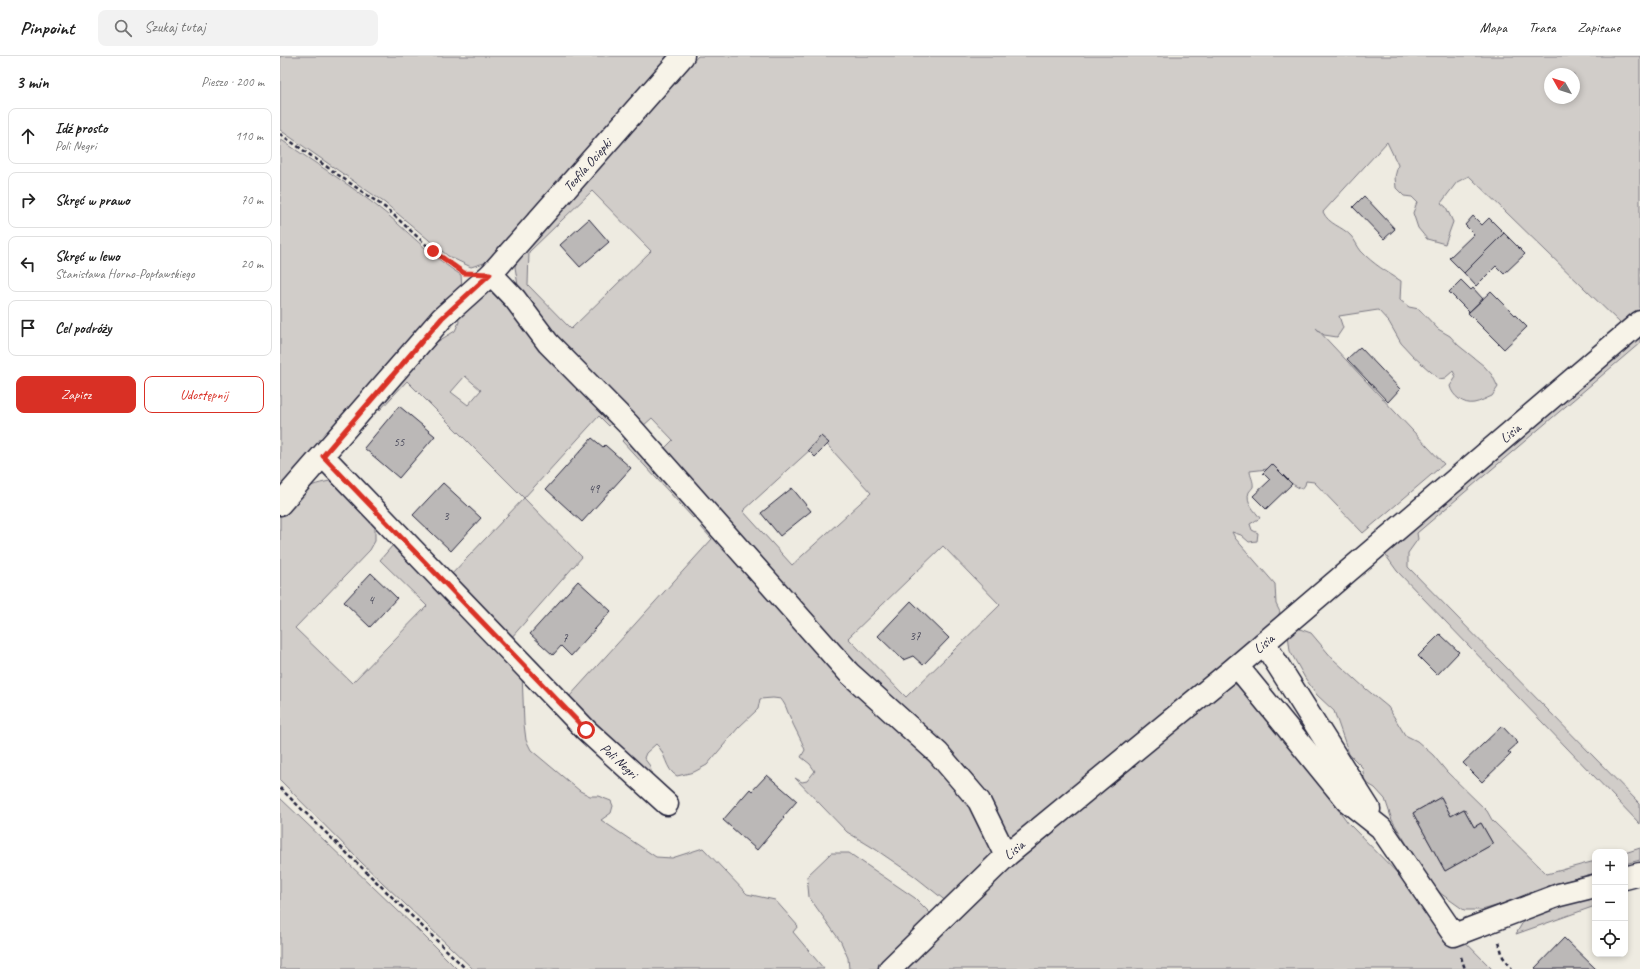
<!DOCTYPE html>
<html lang="pl">
<meta charset="utf-8">
<style>
:root{--surface:#fff;--page:#f2f2f2;--text:#222;--muted:#767676;--line:#e0e0e0;--accent:#d93025}
body{margin:0;font-family:Caveat,sans-serif;background:var(--page);color:var(--text)}
.controls{position:absolute;right:12px;bottom:12px;display:grid;overflow:hidden;border-radius:8px;box-shadow:0 2px 6px #0003}
.controls button{width:36px;height:36px;display:grid;place-items:center;padding:0;border:0;border-bottom:1px solid var(--line);background:var(--surface);color:var(--text);font:20px sans-serif}
.compass{position:absolute;left:1264px;top:12px;width:36px;height:36px;border-radius:50%;background:var(--surface);box-shadow:0 2px 6px #0003;rotate:309deg}
.stop{position:absolute;width:12px;height:12px;margin:-9px;border:3px solid #d93025;border-radius:50%;background:#fff}
.stop.end{background:#d93025;border-color:#fff;box-shadow:0 1px 4px #0008}
.list{margin:0;padding:0;list-style:none}
h2{display:flex;justify-content:space-between;align-items:center;height:52px;margin:0;padding:0 16px;font-size:17px}
h2 small{font-size:13px;font-weight:400;color:var(--muted)}
.list li{display:grid;grid-template-columns:26px 1fr auto;gap:12px;align-items:center;box-sizing:border-box;height:56px;margin:0 8px 8px;padding:0 8px;border:1px solid var(--line);border-radius:8px}
.list b{display:block;font-size:15px;white-space:nowrap}
.list p{margin:0;font-size:13px;white-space:nowrap;color:var(--muted)}
.list em{font-size:13px;font-style:normal;color:var(--muted)}
.actions{display:flex;gap:8px;padding:12px 16px}
.actions a{flex:1;padding:9px 0;border:1px solid var(--accent);border-radius:8px;text-align:center;font-size:14px;color:var(--accent)}
.actions .main{background:var(--accent);color:#fff}
.icon{flex:none;width:22px;height:22px;fill:none;stroke:currentColor;stroke-width:2;stroke-linecap:round;stroke-linejoin:round}
.map{position:relative;flex:none;width:1360px;height:913px;overflow:hidden}
header{display:flex;align-items:center;gap:24px;box-sizing:border-box;height:56px;padding:0 20px;background:var(--surface);border-bottom:1px solid var(--line)}
header strong{font-size:19px}
nav{display:flex;gap:22px;margin-inline-start:auto;font-size:14px}
.search{width:280px;height:36px;background:var(--page);display:flex;align-items:center;gap:10px;box-sizing:border-box;padding:0 14px;border-radius:8px;color:var(--muted);font-size:15px}
main{display:flex}
aside{flex:1;background:var(--surface)}
.map>svg:first-child{display:block}
.green{fill:#d1cdc9;stroke:#7a7882;fill-rule:evenodd}
.building{fill:#bbb8b7;stroke:#22223b}
.lines{fill:none;stroke-linecap:round;stroke-linejoin:round}
.minor-casing{stroke:#22223b;stroke-width:25}
.path{stroke:#22223b;stroke-width:2.5;stroke-dasharray:4 3;stroke-linecap:butt}
.minor{stroke:#f7f3e8;stroke-width:22}
.route{stroke:#d93025;stroke-width:5}
.labels{text-anchor:middle;dominant-baseline:central;stroke-width:3.5;stroke-linejoin:round;paint-order:stroke}
.number-label{font-size:12px;fill:#48485a}
.street-label{font-size:14px;fill:#22223b;stroke:#f7f3e8}
</style>
<header>
<strong>Pinpoint</strong>
<div class="search"><svg class="icon" aria-label="search" viewBox="0 0 24 24"><circle cx="10" cy="10" r="6"/><path d="M15 15l6 6"/></svg>Szukaj tutaj</div>
<nav><a>Mapa</a><a>Trasa</a><a>Zapisane</a></nav>
</header>
<main>
<aside>
<h2>3 min<small>Pieszo · 200 m</small></h2>
<ul class="list">
<li><svg class="icon" aria-label="ahead" viewBox="0 0 24 24"><path d="M12 20V5M6 11l6-6 6 6"/></svg><div><b>Idź prosto</b><p>Poli Negri</p></div><em>110 m</em></li>
<li><svg class="icon" aria-label="right" viewBox="0 0 24 24"><path d="M7 20v-9h11M14 6l5 5-5 5"/></svg><div><b>Skręć w prawo</b></div><em>70 m</em></li>
<li><svg class="icon" aria-label="left" viewBox="0 0 24 24"><path d="M17 20v-9H6M10 6l-5 5 5 5"/></svg><div><b>Skręć w lewo</b><p>Stanisława Horno-Popławskiego</p></div><em>20 m</em></li>
<li><svg class="icon" aria-label="arrive" viewBox="0 0 24 24"><path d="M6 21V4h12l-3 4 3 4H6"/></svg><div><b>Cel podróży</b></div></li>
</ul>
<div class="actions"><a class="main">Zapisz</a><a>Udostępnij</a></div>
</aside>
<div class="map">
<svg width="1360" height="913" viewBox="0 0 1360 913">
<rect width="100%" height="100%" fill="#eeebe1"/>
<filter id="ink" filterUnits="userSpaceOnUse"><feTurbulence type="fractalNoise" baseFrequency=".025" numOctaves="2"/><feDisplacementMap in="SourceGraphic" scale="8" xChannelSelector="R" yChannelSelector="G"/><feConvolveMatrix kernelMatrix="1 2 1 2 8 2 1 2 1" color-interpolation-filters="sRGB"/></filter>
<g filter="url(#ink)">
<path class="green" d="M0,0H396L226,187L204,207L191,211L168,200L105,147L0,74Z
M418,0H1360V255L1342,269L1189,120L1177,126L1161,147L1166,151L1173,166L1165,188L1147,183L1138,172L1133,157L1137,146L1132,141L1124,140L1116,132L1115,121L1118,109L1107,86L1043,156C1049,169 1062,170 1071,180C1075,184 1077,190 1081,195C1093,208 1107,216 1121,225L1120,244L1129,251L1139,253L1158,273L1170,280L1178,289L1204,310L1212,319L1218,331L1212,340C1207,342 1200,346 1194,347C1184,349 1172,340 1170,330L1176,321L1173,315L1165,322L1159,323L1133,300L1121,287L1109,266L1098,254L1059,260L1063,272L1057,281L1044,279L1036,272L1164,408L1083,477L1034,426L1026,425L1025,429L1022,433C1010,429 1001,417 992,408L988,413L970,415C970,420 974,425 973,431C972,433 970,434 969,436C965,446 975,455 980,462L970,468L972,474L978,477L977,485L969,486L961,479L952,476L955,482L995,528L996,548L1000,556L998,560L956,603H947L944,606L946,609L730,788L608,645L383,394L393,384L372,362L362,371L282,289L239,236L235,211L238,200L268,164L325,105ZM1270,18H1294V42H1270ZM312,135L371,195L291,273L248,229L249,196ZM542,383L591,437L512,509L463,455ZM663,490L720,549L626,641L568,582Z
M0,83C36,108 74,131 108,159C132,180 154,202 181,219L182,234L0,438Z
M211,236L223,240L335,363L329,370L319,360L244,442L302,501L231,582L169,521L244,442L127,325L99,355L101,346L150,290L175,275L179,266L178,260L200,237ZM185,320L201,334L188,349L171,336Z
M1360,276V287L1137,477L1138,483L1128,497V511L1360,748V768L1117,515L1104,497Z
M349,377L419,455L413,462L342,385Z
M50,425L84,459L95,472V485L90,494L15,572L72,627L147,550L100,504L113,489L242,617L244,668L246,684L251,694L300,735L310,740H318L331,745L333,750L331,757L321,764L376,801L392,802L423,792L467,838L495,844L518,870L513,876L544,913H193L81,806L0,724V456C19,437 22,430 50,425Z
M424,468L693,750L713,798L667,846L633,819L595,793L567,776L515,722L522,726L527,725L535,715L530,708L521,701L525,694C521,682 514,672 510,661C506,653 507,651 501,643L493,642L480,643L478,653L458,672L427,709L414,716L397,720C385,714 386,696 376,688L366,697L364,702L370,710L372,720L368,722L289,641L432,483L421,471Z
M1017,572L1031,577L1053,603L1086,633L1108,651L1125,679L1137,685L1153,699L1167,716L1207,755L1212,764L1267,818L1315,805V817L1279,827L1226,847L1202,854H1184L1160,837L1143,814L1112,764L1105,743L1095,732L1085,726L1082,711L1069,698L1054,655L1037,639L1025,622L1010,595L1008,578ZM1161,741L1171,760L1184,753L1194,771L1201,767L1213,788L1165,815L1133,757Z
M953,628L961,630L1038,726L1069,768L1212,913H622L760,782L941,632Z
M0,742L137,873L177,913H0Z
M1360,792V804L1345,808V797Z
M551,797H569L635,842L651,858L644,871L598,913H569L568,902L561,886L529,841L527,820Z
M1315,839V850L1236,878L1243,866L1256,858Z"/>
<path class="building" d="M1084,140L1115,173L1104,183L1073,151Z
M1193,160L1202,169L1209,162L1224,177L1184,217L1169,202L1194,178L1185,169Z
M309,163L329,186L300,211L280,189Z
M1224,177L1245,198L1224,218L1216,210L1196,230L1184,217Z
M1181,224L1191,234L1193,232L1203,243L1189,256L1169,236Z
M1211,235L1247,271L1224,293L1188,257Z
M1080,291L1120,333L1108,346L1067,303Z
M119,350L155,380L119,422L84,392Z
M541,380L549,387L535,401L528,394Z
M312,382L323,391L325,389L351,412L302,466L266,433Z
M992,408L1012,428L986,453L973,440L990,424L983,417Z
M163,427L201,462L171,495L133,459Z
M512,432L531,455L500,480L481,457Z
M91,517L117,542L90,571L64,546Z
M298,525L331,555L291,600L281,590L273,599L250,578Z
M631,545L669,582L643,609L633,600L623,604L598,580Z
M1160,578L1179,596L1157,619L1138,600Z
M1222,670L1238,687L1228,696L1231,698L1202,726L1183,707Z
M487,719L517,745L503,761L504,762L477,794L443,764L470,733L472,735Z
M1161,741L1171,760L1184,753L1194,771L1201,767L1213,788L1165,815L1133,757Z
M1284,882L1316,913H1256L1255,912Z"/>
<g class="lines">
<g class="minor-casing">
<g id="minor">
<path d="M211,218L235,243L268,287L348,368L569,617L658,697L699,745L726,800"/>
<path id="s1" d="M43,400L306,674L387,748"/>
<path id="s2" d="M0,448L162,262L211,218L403,0"/>
<path d="M984,587L1089,753"/>
<path d="M957,610L1067,745L1101,772L1174,879L1279,839L1315,830"/>
<path d="M1345,822L1360,818"/>
<path id="s3" d="M610,913L726,800L957,610L1360,266"/>
</g>
</g>
<path class="path" d="M0,78L107,153L153,195L181,215
M0,732L186,913
M1219,886L1223,901L1232,913
M1181,901L1185,913"/>
<use href="#minor" class="minor"/>
</g>
</g>
<g class="lines" filter="url(#ink)">
<path class="route" d="M153,195L184,217L210,218L162,262L43,400L306,674"/>
</g>
<g class="labels">
<g class="number-label">
<text x="119" y="386">55</text>
<text x="314" y="433">49</text>
<text x="166" y="460">3</text>
<text x="91" y="544">4</text>
<text x="635" y="580">37</text>
<text x="285" y="582">7</text>
</g>
<g class="street-label">
<text stroke="none"><textPath href="#s2" startOffset="458">Teofila Ociepki</textPath></text>
<text stroke="none"><textPath href="#s3" startOffset="820">Lisia</textPath></text>
<text stroke="none"><textPath href="#s3" startOffset="496">Lisia</textPath></text>
<text stroke="none"><textPath href="#s1" startOffset="425">Poli Negri</textPath></text>
<text stroke="none"><textPath href="#s3" startOffset="172">Lisia</textPath></text>
</g>
</g>
</svg>
<div class="controls">
<button>+</button>
<button>−</button>
<button><svg class="icon" aria-label="locate" viewBox="0 0 24 24"><circle cx="12" cy="12" r="6"/><path d="M12 2v4M12 18v4M2 12h4M18 12h4"/></svg></button>
</div>
<svg class="compass" viewBox="-18 -18 36 36"><path d="M0-13l5 13h-10z" fill="#e53935"/><path d="M0 13l5-13h-10z" fill="#767676"/></svg>
<div class="stop" style="left:306px;top:674px"></div>
<div class="stop end" style="left:153px;top:195px"></div>
</div>
</main>
